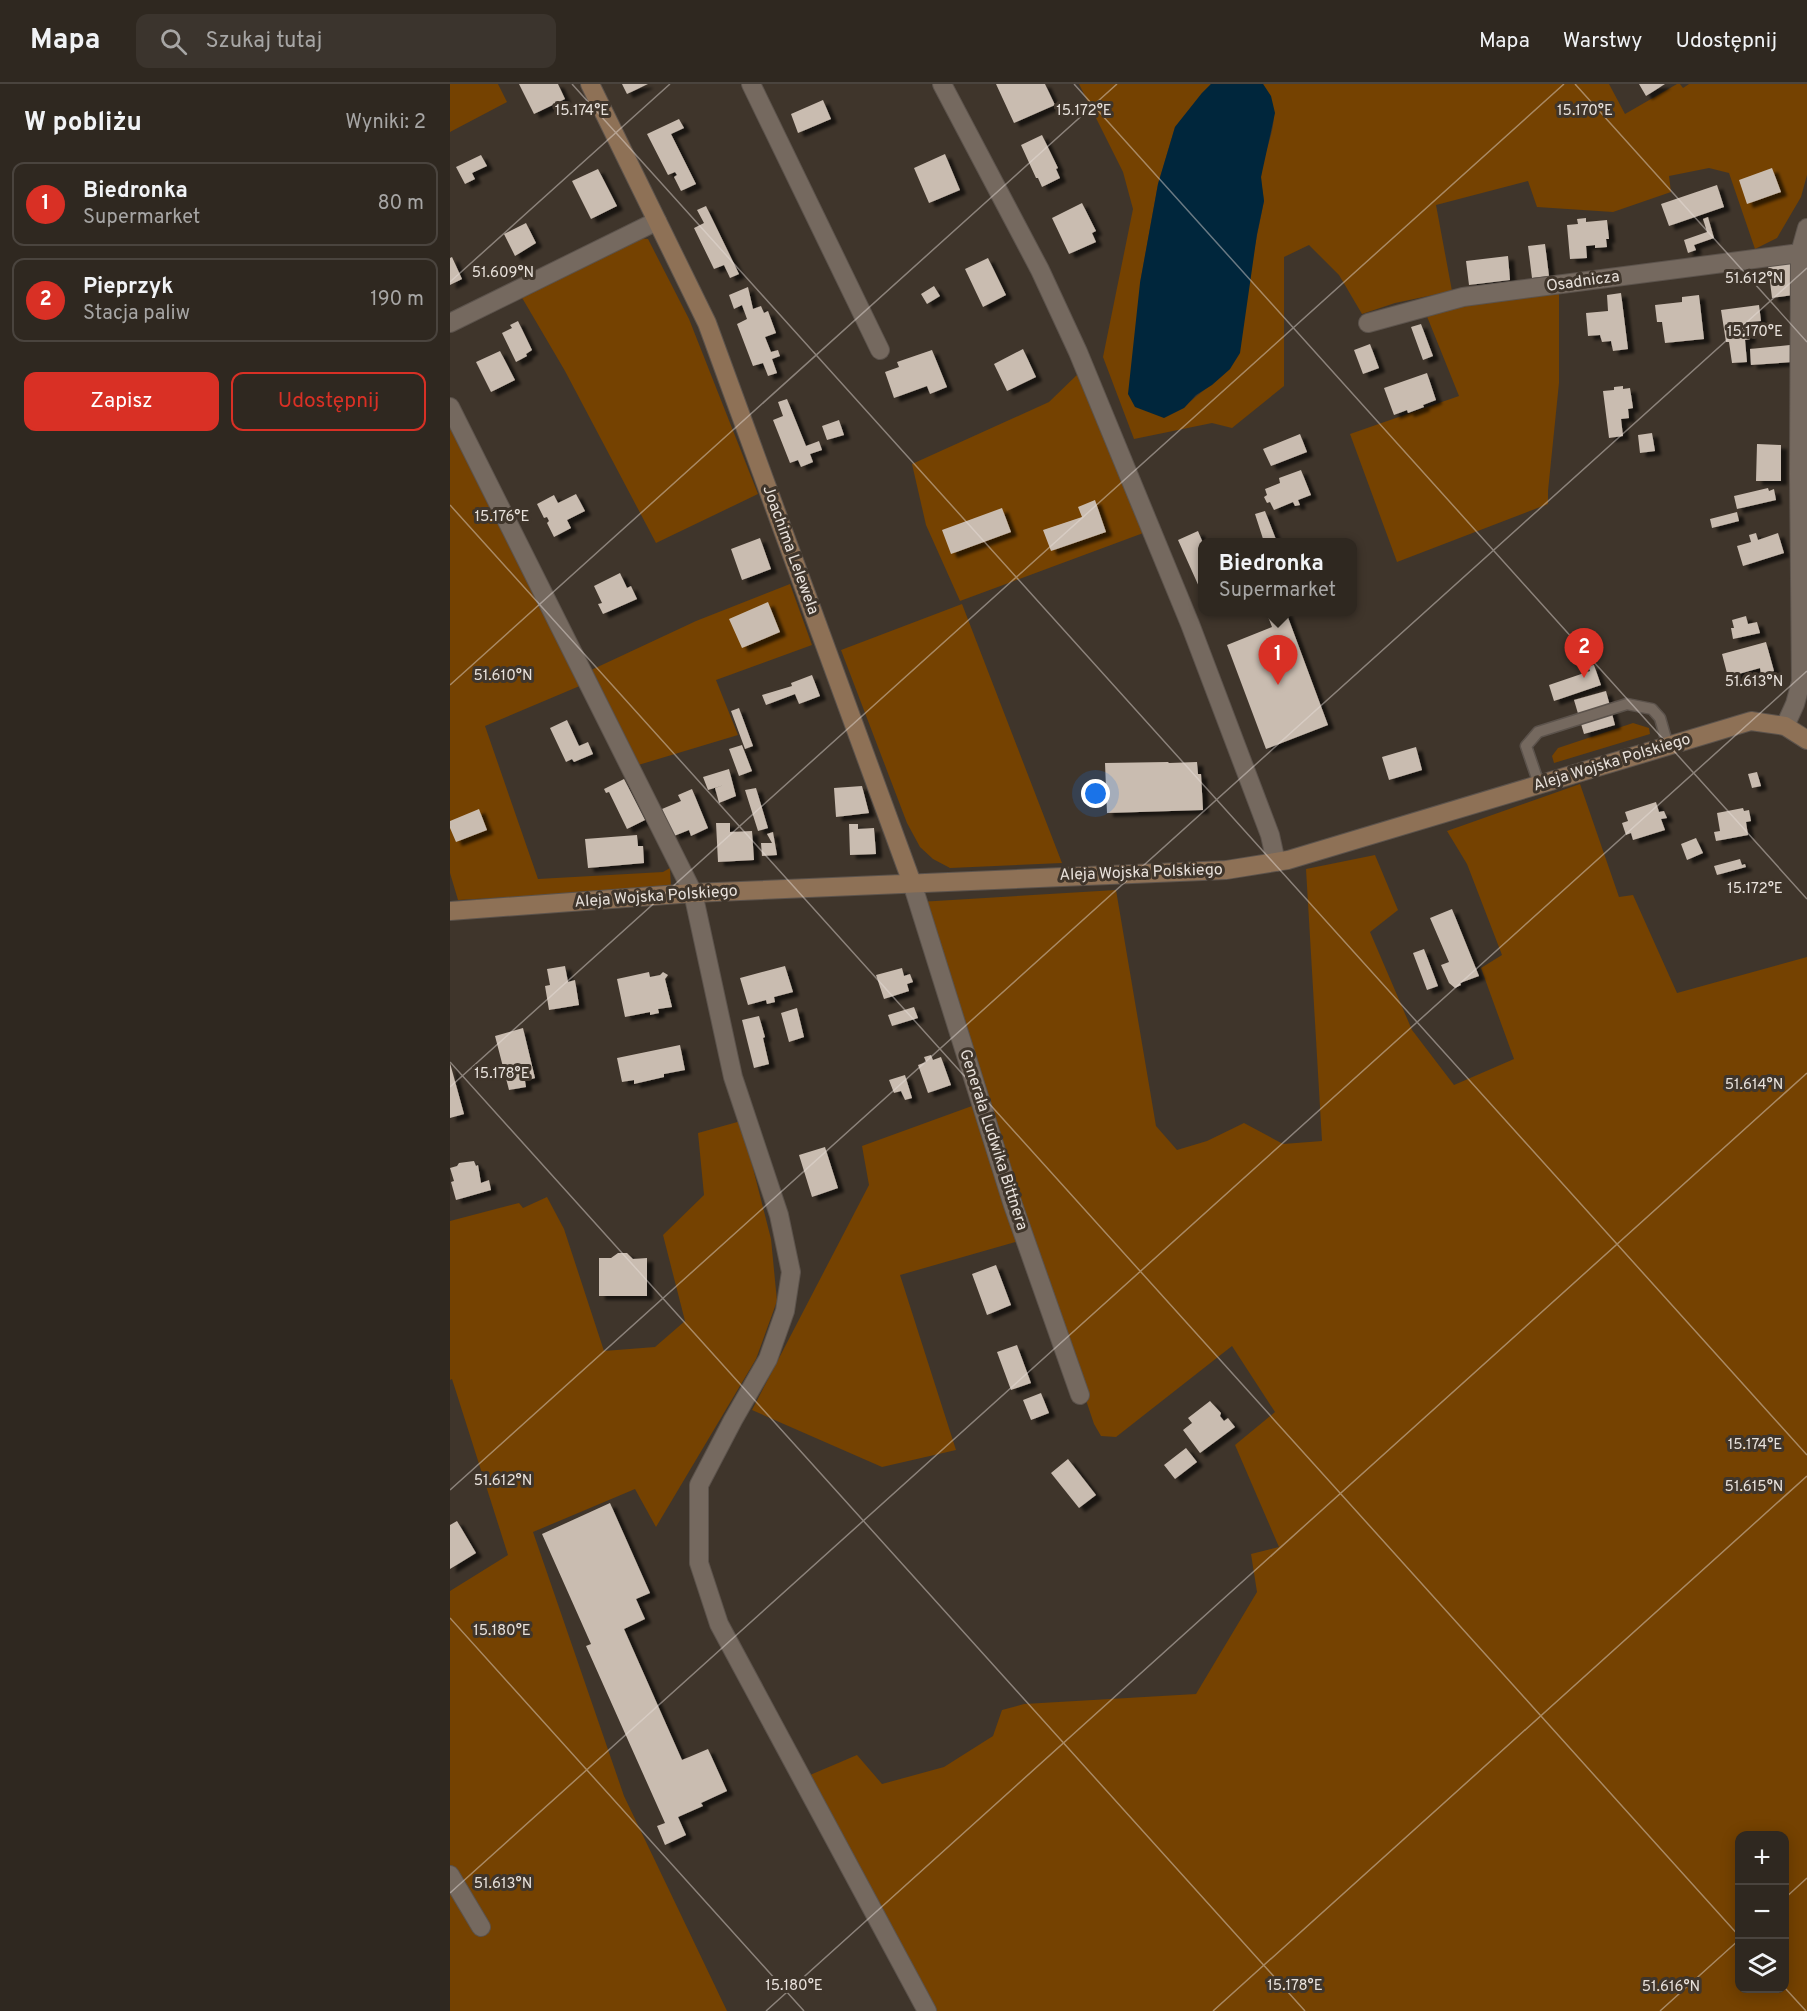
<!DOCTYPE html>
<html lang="pl">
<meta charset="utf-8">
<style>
:root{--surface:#2f2820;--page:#3b342d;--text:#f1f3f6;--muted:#a7a6a5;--line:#4a443e;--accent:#d93025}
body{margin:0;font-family:Overpass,sans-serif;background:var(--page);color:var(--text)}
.controls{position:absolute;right:18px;bottom:18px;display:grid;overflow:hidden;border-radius:12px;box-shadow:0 3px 15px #0003}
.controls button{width:54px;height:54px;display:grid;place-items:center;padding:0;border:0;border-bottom:2px solid var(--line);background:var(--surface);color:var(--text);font:30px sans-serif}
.you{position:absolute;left:646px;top:710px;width:21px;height:21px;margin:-15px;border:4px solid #fff;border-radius:50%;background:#1a73e8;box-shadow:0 0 0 9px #1a73e833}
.badge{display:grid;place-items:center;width:39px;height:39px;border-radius:50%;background:var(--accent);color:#fff;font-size:20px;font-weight:700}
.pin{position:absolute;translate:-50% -50px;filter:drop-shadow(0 2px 3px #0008)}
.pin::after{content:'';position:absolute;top:32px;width:21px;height:18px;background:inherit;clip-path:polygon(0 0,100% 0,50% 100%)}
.popup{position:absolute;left:748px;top:454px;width:159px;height:78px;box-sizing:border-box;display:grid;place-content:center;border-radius:12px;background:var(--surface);filter:drop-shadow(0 2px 4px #0005);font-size:20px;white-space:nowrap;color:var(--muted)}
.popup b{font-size:22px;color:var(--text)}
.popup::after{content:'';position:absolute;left:50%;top:100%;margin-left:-12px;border:12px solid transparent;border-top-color:var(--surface)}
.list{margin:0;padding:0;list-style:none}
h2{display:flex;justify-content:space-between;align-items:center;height:78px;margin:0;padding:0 24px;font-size:26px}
h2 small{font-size:20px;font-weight:400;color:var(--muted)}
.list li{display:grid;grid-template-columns:39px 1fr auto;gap:18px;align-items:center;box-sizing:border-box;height:84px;margin:0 12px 12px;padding:0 12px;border:2px solid var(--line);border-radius:12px}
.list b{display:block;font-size:22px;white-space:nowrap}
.list p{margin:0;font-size:20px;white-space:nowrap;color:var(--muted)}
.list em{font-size:20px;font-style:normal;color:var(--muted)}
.actions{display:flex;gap:12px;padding:18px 24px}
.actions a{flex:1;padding:14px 0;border:2px solid var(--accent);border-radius:12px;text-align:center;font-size:21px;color:var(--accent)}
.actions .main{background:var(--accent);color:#fff}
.icon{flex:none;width:33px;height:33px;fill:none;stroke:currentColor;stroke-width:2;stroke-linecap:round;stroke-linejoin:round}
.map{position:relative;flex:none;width:1357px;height:1927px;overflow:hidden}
header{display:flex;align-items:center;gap:36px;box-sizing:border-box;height:84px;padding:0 30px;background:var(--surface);border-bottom:2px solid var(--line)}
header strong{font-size:28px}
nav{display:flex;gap:33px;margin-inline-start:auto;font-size:21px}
.search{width:420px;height:54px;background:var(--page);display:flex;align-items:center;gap:15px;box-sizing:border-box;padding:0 21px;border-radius:12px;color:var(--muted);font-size:22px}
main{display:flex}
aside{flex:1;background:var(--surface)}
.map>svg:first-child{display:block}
.green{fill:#754201;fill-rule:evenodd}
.water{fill:#00263c}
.building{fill:#c9bcb0;filter:url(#shadow)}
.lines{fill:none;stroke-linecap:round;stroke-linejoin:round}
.lane-casing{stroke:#5c534c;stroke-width:13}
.street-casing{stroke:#5c534c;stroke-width:20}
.secondary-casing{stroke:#5c534c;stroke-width:20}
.lane{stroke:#75695f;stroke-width:10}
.street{stroke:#75695f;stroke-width:18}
.secondary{stroke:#8e7156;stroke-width:18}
.ticks{fill:none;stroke:#e8e1db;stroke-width:1.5;stroke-opacity:0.45}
.labels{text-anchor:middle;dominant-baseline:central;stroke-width:6;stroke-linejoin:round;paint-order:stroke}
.street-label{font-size:16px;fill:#e8e1db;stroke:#3f352b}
.ticks-label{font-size:15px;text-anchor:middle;fill:#e8e1db;stroke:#3f352b;stroke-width:6;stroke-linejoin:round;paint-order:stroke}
</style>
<header>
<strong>Mapa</strong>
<div class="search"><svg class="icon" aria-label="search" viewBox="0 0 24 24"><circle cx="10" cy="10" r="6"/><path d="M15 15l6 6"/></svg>Szukaj tutaj</div>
<nav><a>Mapa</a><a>Warstwy</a><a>Udostępnij</a></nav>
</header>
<main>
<aside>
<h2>W pobliżu<small>Wyniki: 2</small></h2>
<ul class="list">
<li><span class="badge">1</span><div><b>Biedronka</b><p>Supermarket</p></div><em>80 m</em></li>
<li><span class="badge">2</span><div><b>Pieprzyk</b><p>Stacja paliw</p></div><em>190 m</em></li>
</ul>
<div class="actions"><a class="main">Zapisz</a><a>Udostępnij</a></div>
</aside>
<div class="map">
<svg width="1357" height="1927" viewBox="0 0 1357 1927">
<defs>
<filter id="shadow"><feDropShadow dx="6" dy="4" stdDeviation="1.5" flood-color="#0009"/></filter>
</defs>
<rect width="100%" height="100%" fill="#3f352b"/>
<path class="green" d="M0,0H48L57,18L0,48Z
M629,0H761L752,9L725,43L708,100L690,199L734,324C748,309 765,299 780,285L814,117C813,109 811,101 811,93C814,57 837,35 813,0H1159L1175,30L1227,0H1230L1233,4L1239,0H1357V91L1351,113L1327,154L1305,165L1279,89L1259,84L1219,92L1221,108L1163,128L1087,123L1078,97L986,121L1002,207L945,219L912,230L889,191L859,161L834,173V302L782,344L762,339L684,355L653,273L683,125L673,88Z
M189,154L198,155L239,235L308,410L206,459L115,287L71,212Z
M1109,207V299L1098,407V420L947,478L900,350L1009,312L974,225Z
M631,287L696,448L510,517L476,441L462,380L599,318Z
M0,341L132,601L35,642L88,795L213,788L220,784L221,804L8,816L0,789Z
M340,500L362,561L266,596L288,651L185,682L139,587L246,537Z
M512,520L612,779L500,784L483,775L470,763L457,739L391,566Z
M1183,639L1199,644L1200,650L1104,679L1102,672L1108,664Z
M1130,700L1169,813L1183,811L1227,909L1357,873V1927H486L360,1691L407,1671L432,1700L494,1683L543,1652L552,1626L574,1620L746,1610L807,1508L801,1470L829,1463L785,1361L825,1328L782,1262L666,1353L651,1352L644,1340L469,818L666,806L706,1042L727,1066L757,1057L794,1039L833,1060L872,1057L856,785L925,771L948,826L920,848L962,946L1004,1001L1064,975L1031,884L1052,871L1017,780L997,747ZM1290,1752H1334V1904H1290Z
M522,1022L569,1157L450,1191L506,1366L432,1383L302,1326L419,1101L412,1062Z
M291,1037L321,1155L327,1217L306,1275L206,1443L185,1405L83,1448L174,1712L277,1927H0V1507L58,1471L2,1295L0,1296V1137L69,1119L73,1124L97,1113L114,1145L154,1267L205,1263L235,1237L213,1151L254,1111L248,1049Z"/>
<path class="water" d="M761,0H813L821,12L825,29L811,93L814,117L807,150L790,269L780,285L762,301L746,311L734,324L714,334L685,323L678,310L690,199L708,100L725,43L752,9Z"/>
<path class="building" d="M69,0H108L115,15L84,30Z
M172,0H198L177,10Z
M546,0H595L605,21L564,39Z
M1189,0H1215L1196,12Z
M373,16L381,35L348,49L341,30Z
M229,35L234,44L221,50L246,100L231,107L224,93L227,91L225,88L218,91L197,50Z
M592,51L608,84L606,85L610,94L592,103L588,94H586L571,61Z
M495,70L510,106L479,119L464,84Z
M31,71L37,82L22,89L25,95L15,100L6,83Z
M1322,84L1331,108L1297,120L1289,96Z
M148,85L167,122L141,135L122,97Z
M1267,101L1274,123L1219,142L1211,120Z
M632,119L646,147L642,149L646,158L619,170L602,134Z
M256,122L289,190L280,194L274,181L264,185L244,144L254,139L247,126Z
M1258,133L1264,154L1244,161L1246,166L1238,169L1234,156L1257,148L1253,135Z
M1136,134V138L1157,136L1159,155H1156L1157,163L1145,164V161L1136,162L1137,174L1120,175L1117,141L1128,140L1127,135Z
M76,139L86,159L65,172L54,150Z
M1095,160L1099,192L1082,194L1078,162Z
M1058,172L1060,196L1019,201L1016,177Z
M2,173L12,195L0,201V174Z
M538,174L556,211L533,223L515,185Z
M1340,179L1343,211L1322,214L1318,181Z
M484,202L490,212L477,220L471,210Z
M298,203L303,225L311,222L314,229L318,227L326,249L315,253L321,268L328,266L330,272L322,275L327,289L318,292L313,279L303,282L287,240L297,235L292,221L284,225L279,211Z
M1171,209L1178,265L1163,267L1161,257L1152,258L1150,251L1138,252L1136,229L1158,227L1157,211Z
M1249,211L1254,255L1215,259L1212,238H1207L1205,221L1232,218V213Z
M1309,221L1311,237L1298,238L1300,255L1295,256L1297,278L1282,279L1279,258H1276L1271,226Z
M68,237L82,266L76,270L77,272L66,278L52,249L62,244L60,241Z
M971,240L983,272L973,276L961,243Z
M920,260L929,284L913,290L904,266Z
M1340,261L1342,278L1301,281L1300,265Z
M573,265L586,293L557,307L544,280Z
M482,266L497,303L480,310L477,302L444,314L435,288L449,283L447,278Z
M50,267L65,296L41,308L26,278Z
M977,289L986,316L973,321L974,323L958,329L957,326L944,331L934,304Z
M1173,302V305L1180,304L1183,324L1178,325L1179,334L1171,335L1173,352L1159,354L1153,307L1164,306V303Z
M337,315L356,362L369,357L372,366L360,370L363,378L351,383L348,376L340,379L323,336L333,332L328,318Z
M389,336L394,351L377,356L372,342Z
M1202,349L1205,367L1190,369L1188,351Z
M850,350L857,368L821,382L813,365Z
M1307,360L1331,361V397H1306Z
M851,386L861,411L848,416L850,421L845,422L843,418L824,426L820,418L817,419L814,413L817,411L815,405L830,399L829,394Z
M1318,404L1319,407L1324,405L1326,416L1287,425L1284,412Z
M126,410L135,427L117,436L121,444L104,453L97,439L99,437L97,433L94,434L87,420L104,411L108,419Z
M645,416L656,448L601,467L593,446L632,433L628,423Z
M552,424L561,448L501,470L492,446Z
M815,427L827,458H814L805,430Z
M1287,428L1289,437L1262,444L1260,435Z
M748,447L753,459V503L750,505L728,456Z
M1306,449L1308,456L1328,449L1334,469L1293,482L1287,462L1301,458L1299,451Z
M310,454L321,485L292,496L281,465Z
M170,489L177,504L181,502L187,515L153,530L148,520L152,519L144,502Z
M318,518L330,548L292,564L279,535Z
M823,528H836L878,641L816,665L777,561L822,543L817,530Z
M1296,532L1298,540L1307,538L1310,549L1283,555L1281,544H1284L1282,536Z
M1131,554L1134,566L1118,571L1115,559Z
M1316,558L1324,587L1311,590L1310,584L1278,593L1272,570Z
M1144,581L1151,601L1104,617L1099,601L1140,587L1138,582Z
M362,591L370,612L349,620L345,610L316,621L312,611L342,602L341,599Z
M1156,607L1165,641L1134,650L1124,616Z
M289,624L303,662L295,665L281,627Z
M117,636L129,662L138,658L143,670L124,678L122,675L116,678L100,644Z
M292,661L302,687L289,692L279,665Z
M966,663L972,686L939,696L932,673Z
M718,678L719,679L747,678L748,690H751L753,726L657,729L655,679Z
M279,685L286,712L269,719L265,704L274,701L258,706L253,693Z
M1307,688L1311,702L1302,704L1298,690Z
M174,695L195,736L177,745L159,708L156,709L154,705Z
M412,702L419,729L386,733L384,704Z
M306,704L318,744L308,747L295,706Z
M242,705L258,744L241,752L239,746L224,752L212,725L231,717L228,711Z
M1206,718L1209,728L1214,727L1217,734L1211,735L1215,746L1183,756L1181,749L1176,751L1172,739L1178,737L1175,728Z
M1293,724L1294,727L1299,726L1301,737L1296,738L1298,751L1266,757L1264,748L1270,747L1267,729Z
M29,725L37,746L6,758L0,744V737Z
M266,739H280V748L302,747L304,776L268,778Z
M399,740H408V745L424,744L426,770L400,771Z
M323,748L327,771L312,772L311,759H322L317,750Z
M187,751L188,762H193L194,779L138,784L135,755Z
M1246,754L1253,769L1237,776L1231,760Z
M1290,775L1292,781L1295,780L1296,783L1267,791L1264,782Z
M1002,825L1029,892L1010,899L1011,901L1005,904L999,899L991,881L999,878L980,834Z
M974,865L988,902L977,906L963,869Z
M115,882L118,898L125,896L129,921L99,926L95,902L100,901L97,885Z
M335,882L343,908L324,913L325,918L317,920L316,916L298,921L290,894Z
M452,884L454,892L460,890L463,898L457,900L459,907L434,915L426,891Z
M199,888L200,893L210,891L213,888L218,891L215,895L222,923L208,925L209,929L200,931V928L175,933L167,895Z
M464,923L468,934L442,942L438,931Z
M347,924L354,953L339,958L331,929Z
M309,932L315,953L313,954L319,980L304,984L292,936Z
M73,944L85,994L75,997L76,1003L59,1006L45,952Z
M230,961L235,986L214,990V993L184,1000V996L172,998L167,974Z
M481,971L483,976L491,973L501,1001L478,1009L468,981L476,978L474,973Z
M0,979L14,1030L0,1034Z
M455,991L462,1014L455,1016L451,1007L444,1009L439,996Z
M375,1063L388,1104L362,1113L349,1071Z
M24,1077L26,1082L28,1081L31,1099L39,1096L41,1106L6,1116L1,1098L4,1097L0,1084L7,1082L9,1079Z
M168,1169H177L183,1175L197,1174V1212H149V1174H161Z
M546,1181L561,1221L537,1231L522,1190Z
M567,1261L581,1299L561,1306L547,1268Z
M591,1309L599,1329L581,1336L573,1316Z
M760,1317L771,1329L770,1332L774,1337L778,1334L785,1343L750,1369L733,1346L742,1339L738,1334Z
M736,1364L747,1378L725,1395L714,1381Z
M618,1375L646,1411L629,1424L601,1389Z
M160,1419L200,1509L186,1515L195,1535L174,1545L232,1676L258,1665L277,1707L251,1719L253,1722L228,1733L236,1751L215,1761L207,1742L215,1739L136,1562L141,1560L92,1450Z
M7,1437L26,1469L0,1485V1441Z"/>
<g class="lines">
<g class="lane-casing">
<path id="lane" d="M1089,700L1076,662L1088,648L1177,620L1202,625L1210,634L1218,662"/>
</g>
<g class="street-casing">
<path id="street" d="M301,0L430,266
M492,0L590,186L628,268L740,540L820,751L826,778
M0,239L207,137
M918,239L1013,213L1350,169
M0,323L243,809L283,993L329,1131L341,1188L335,1227L318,1275L283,1336L249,1401V1479L269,1540L477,1927
M1335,642L1345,620L1351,598L1349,391L1350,169L1357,144
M462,799L563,1121L630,1311
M0,1791L31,1843"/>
</g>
<g class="secondary-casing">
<path id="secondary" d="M140,0L257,239L462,799
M0,827L243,809L776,786L838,776L1301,637L1335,642L1357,656"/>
</g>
<use href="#lane" class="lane"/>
<use href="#street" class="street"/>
<use href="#secondary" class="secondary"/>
</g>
<path class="ticks" d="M122,0L1357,1371M624,0L1357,815M1125,0L1357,258M0,198L220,0M0,421L1290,1853M0,601L667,0M0,978L855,1927M0,1003L1114,0M0,1406L1357,184M0,1534L354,1927M0,1809L1357,587M1334,1815L1357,1794M1334,1903L1356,1927M316,1927L1357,989M763,1927L1357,1392M1210,1927L1290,1855"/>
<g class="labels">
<g class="street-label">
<text transform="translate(1133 198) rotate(-8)">Osadnicza</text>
<text transform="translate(340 466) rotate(70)">Joachima Lelewela</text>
<text transform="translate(1162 679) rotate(-17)">Aleja Wojska Polskiego</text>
<text transform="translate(691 789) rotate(-2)">Aleja Wojska Polskiego</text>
<text transform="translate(206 813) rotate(-4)">Aleja Wojska Polskiego</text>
<text transform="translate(543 1056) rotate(72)">Generała Ludwika Bittnera</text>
</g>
</g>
<g class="ticks-label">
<text x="132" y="31">15.174°E</text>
<text x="634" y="31">15.172°E</text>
<text x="1135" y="31">15.170°E</text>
<text x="53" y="193">51.609°N</text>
<text x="1304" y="199">51.612°N</text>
<text x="1305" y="252">15.170°E</text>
<text x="52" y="437">15.176°E</text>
<text x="53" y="596">51.610°N</text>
<text x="1304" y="602">51.613°N</text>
<text x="1305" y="809">15.172°E</text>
<text x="52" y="994">15.178°E</text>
<text x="1304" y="1005">51.614°N</text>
<text x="1305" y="1365">15.174°E</text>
<text x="53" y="1401">51.612°N</text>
<text x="1304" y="1407">51.615°N</text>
<text x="52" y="1551">15.180°E</text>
<text x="53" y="1804">51.613°N</text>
<text x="344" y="1906">15.180°E</text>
<text x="845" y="1906">15.178°E</text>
<text x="1221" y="1907">51.616°N</text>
</g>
</svg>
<div class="controls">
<button>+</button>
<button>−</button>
<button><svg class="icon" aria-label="layers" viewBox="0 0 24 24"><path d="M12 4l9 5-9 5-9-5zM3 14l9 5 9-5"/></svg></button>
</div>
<div class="you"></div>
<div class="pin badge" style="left:828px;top:601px">1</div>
<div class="popup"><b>Biedronka</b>Supermarket</div>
<div class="pin badge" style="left:1134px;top:594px">2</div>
</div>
</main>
